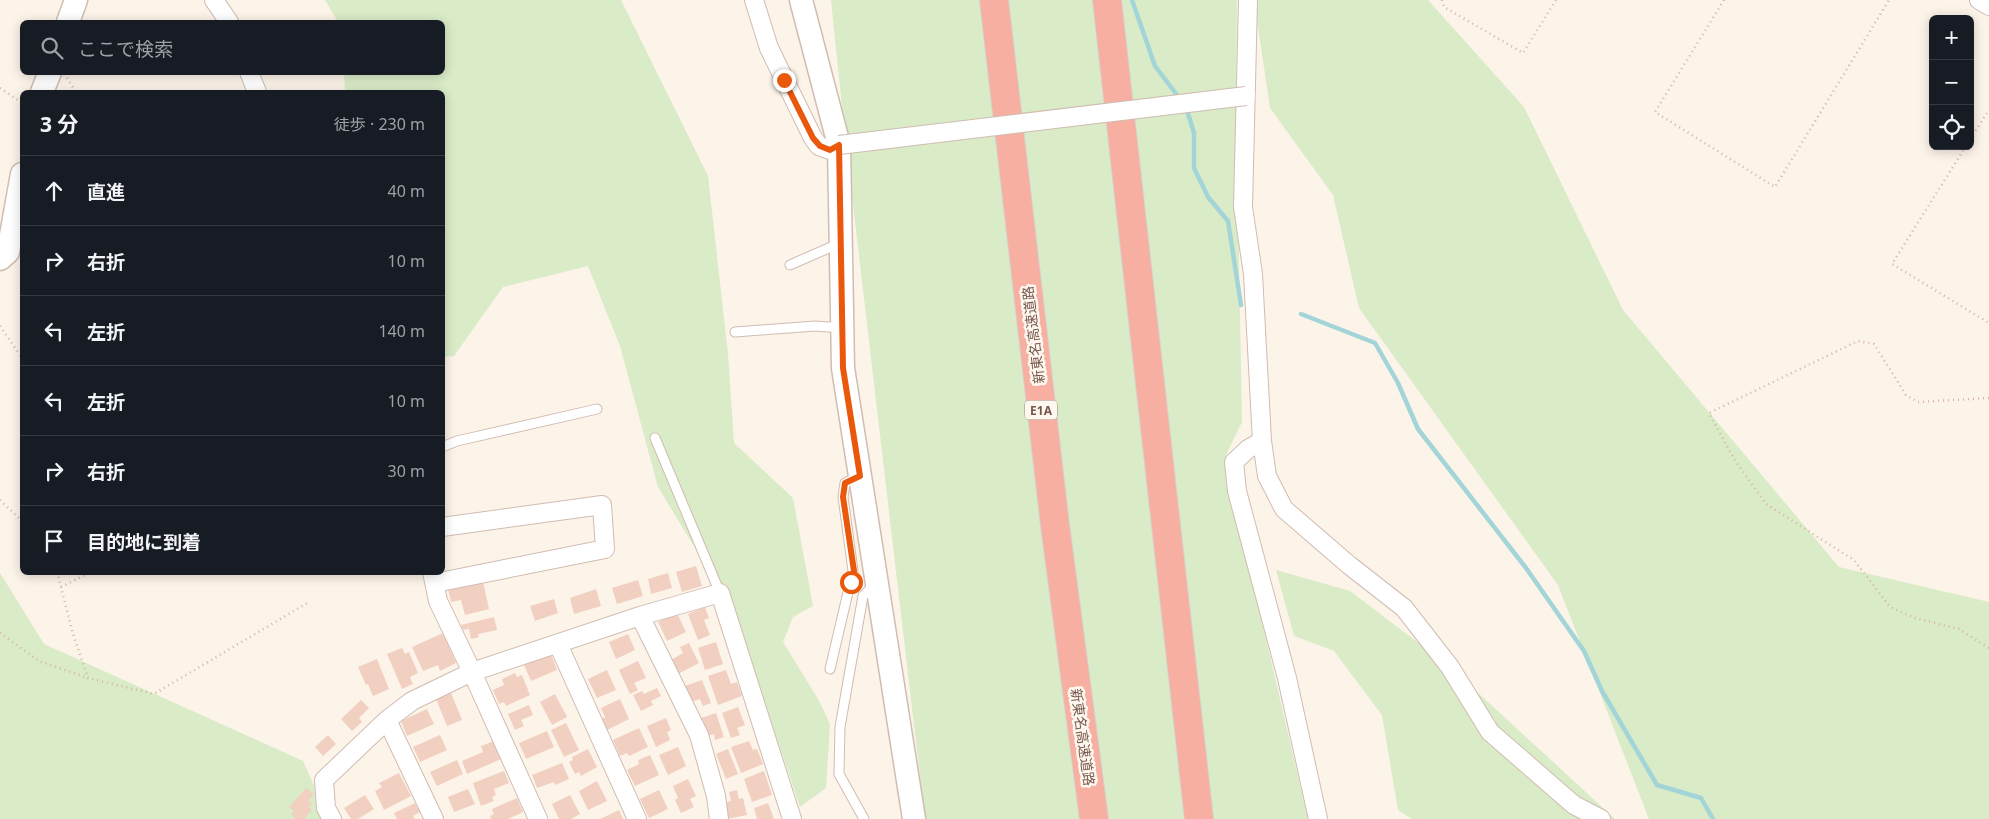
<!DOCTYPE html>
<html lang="ja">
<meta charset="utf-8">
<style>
:root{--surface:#171b24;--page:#20242c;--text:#f1f3f6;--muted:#9ea1a6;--line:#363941}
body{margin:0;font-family:"Noto Sans","Noto Sans JP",sans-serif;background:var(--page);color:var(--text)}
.controls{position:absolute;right:15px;top:15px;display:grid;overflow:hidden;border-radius:8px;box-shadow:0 2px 12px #0003}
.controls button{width:45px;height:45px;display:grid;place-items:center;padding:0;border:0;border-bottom:1px solid var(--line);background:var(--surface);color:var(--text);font:25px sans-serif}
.stop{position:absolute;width:15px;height:15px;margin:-11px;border:4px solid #ea580c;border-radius:50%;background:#fff}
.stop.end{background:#ea580c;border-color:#fff;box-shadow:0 1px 5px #0008}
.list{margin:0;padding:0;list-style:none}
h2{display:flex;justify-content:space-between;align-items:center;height:65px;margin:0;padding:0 20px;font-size:21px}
h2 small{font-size:16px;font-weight:400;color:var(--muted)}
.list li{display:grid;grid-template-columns:32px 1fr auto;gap:15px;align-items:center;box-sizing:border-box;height:70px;padding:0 20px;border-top:1px solid var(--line)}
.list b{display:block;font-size:19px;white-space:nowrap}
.list em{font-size:16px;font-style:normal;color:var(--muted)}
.icon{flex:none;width:28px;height:28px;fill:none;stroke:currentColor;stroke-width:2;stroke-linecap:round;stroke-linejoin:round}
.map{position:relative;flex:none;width:1989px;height:819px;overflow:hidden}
.search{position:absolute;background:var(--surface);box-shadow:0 2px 12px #0003;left:20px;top:20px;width:425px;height:55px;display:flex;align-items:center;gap:12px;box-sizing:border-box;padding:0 18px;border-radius:8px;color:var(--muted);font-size:19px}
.panel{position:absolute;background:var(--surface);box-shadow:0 2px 12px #0003;left:20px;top:90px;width:425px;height:485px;border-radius:8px}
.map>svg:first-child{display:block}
.green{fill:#d9ebc7}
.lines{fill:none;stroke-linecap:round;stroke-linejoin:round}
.stream{stroke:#a3d5d8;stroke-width:4.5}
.building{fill:#f2d0c1}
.service-casing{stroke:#d1bcb1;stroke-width:11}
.minor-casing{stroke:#d1bcb1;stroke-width:20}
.tertiary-casing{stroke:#d1bcb1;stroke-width:25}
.motorway-casing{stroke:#d9d0cd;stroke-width:30}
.path{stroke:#d7b3a3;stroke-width:2.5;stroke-dasharray:1 4;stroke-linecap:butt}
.service{stroke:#fff;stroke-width:9}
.minor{stroke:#fff;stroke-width:18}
.tertiary{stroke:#fff;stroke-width:22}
.motorway{stroke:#f6afa1;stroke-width:28}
.minor-bridge-casing{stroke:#d1bcb1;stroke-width:20;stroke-linecap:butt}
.minor-bridge{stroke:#fff;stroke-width:18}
.route{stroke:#ea580c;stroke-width:6}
.labels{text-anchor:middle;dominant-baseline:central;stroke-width:5;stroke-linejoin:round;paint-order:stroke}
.shield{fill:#fff8f0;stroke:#a0887d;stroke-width:1}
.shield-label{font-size:12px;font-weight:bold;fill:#77584c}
.street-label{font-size:14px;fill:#77584c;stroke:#fff8f0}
</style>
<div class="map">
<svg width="1989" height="819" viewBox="0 0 1989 819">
<rect width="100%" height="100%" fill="#fcf3e9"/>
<path class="green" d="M325,0H621L708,176L728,354L734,443L793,498L813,606L793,617L783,642L818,699L830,724L826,788L800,807L763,697L709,571L658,487L620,346L588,266L503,287L454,356L443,357L442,92H345L344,73L442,72V22H338Z
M831,0H1237L1236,102L1242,422L1224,459L1308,819H925L845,136Z
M1254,0H1428L1524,107L1623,310L1839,567L1989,602V819H1649L1558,585L1359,308L1333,195L1270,108Z
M1276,570L1350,591L1450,667L1615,819H1412L1398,810L1382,715L1334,651L1294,636Z
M0,573L44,644L303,761L329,819H0Z"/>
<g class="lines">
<path class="stream" d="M1132,0L1155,66L1180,99
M1186,107L1194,133V168L1208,197L1228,221L1241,305
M1301,314L1375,343L1398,383L1418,429L1526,568L1584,651L1602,691L1657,785L1701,798L1713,819"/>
</g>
<path class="building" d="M696,566L702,586L682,592L676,572Z
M668,573L672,588L651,594L648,579Z
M482,577L489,609L465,615L461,600L451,602L447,585Z
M638,580L643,596L617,604L612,588Z
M596,589L601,606L574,614L570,598Z
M554,599L558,613L535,621L530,606Z
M705,607L709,618L704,620L710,635L698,640L688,614Z
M677,613L686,632L667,641L658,622Z
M494,617L497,630L478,634L479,637L471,639L469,629L463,630L461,625Z
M443,633L456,663L440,671L438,665L423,671L412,647Z
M628,634L635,650L616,659L609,642Z
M716,642L723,664L705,670L698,648Z
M689,643L699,663L678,674L671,660L683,653L680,647Z
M402,648L405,654L409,652L418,673L410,677L413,684L402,689L387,654Z
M551,654L557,670L531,681L524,665Z
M377,659L389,689L373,696L368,684L366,685L358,667Z
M638,661L646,678L634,683L638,690L630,694L619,670Z
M607,670L616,690L597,698L588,679Z
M726,670L731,684L737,682L742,696L718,705L708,676Z
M515,673L517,677L522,675L530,695L506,706L504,702L499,704L493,690L504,685L502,679Z
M702,680L711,703L703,706L700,699L691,702L685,686Z
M657,688L661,696L651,701L653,705L641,711L633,695L642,691L644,694Z
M451,693L462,720L447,726L436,699Z
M555,694L567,717L552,725L540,702Z
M620,699L629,719L607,730L602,719L605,717L601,708Z
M361,700L369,708L359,718L362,722L352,731L341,719Z
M529,705L533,715L521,720L524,726L515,730L508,714Z
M738,707L745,725L737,728L740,735L731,738L722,713Z
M427,709L434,724L407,736L401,721Z
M716,713L724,737L715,740L714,734L708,736L701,718Z
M666,718L671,730L667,732L670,740L656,747L647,726Z
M566,723L579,750L564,757L551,730Z
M639,728L648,747L629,756L627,753L620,756L613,740Z
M547,731L554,747L526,759L519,743Z
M328,735L336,744L323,756L315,747Z
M440,735L447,750L420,762L413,747Z
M494,741L501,759L467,774L462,761L483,752L481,746Z
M749,741L753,750L757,749L763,764L741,773L731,747Z
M678,747L686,766L668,775L659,755Z
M588,749L597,767L581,776L579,772L575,774L569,762L573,760L572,757Z
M728,749L738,774L726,779L716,754Z
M650,755L659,775L635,786L627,770L639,764L638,760Z
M457,760L463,774L437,786L430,772Z
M562,763L569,779L555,785L554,782L537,788L532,775Z
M504,771L509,783L494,789L496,795L492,797L494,801L481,806L473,783Z
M764,771L772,795L752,802L744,779Z
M399,773L411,796L384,810L375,791L382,787L379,783Z
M688,779L696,796L690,799L694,807L681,813L675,800L678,798L673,786Z
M597,781L607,801L588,810L579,791Z
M306,788L314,794L308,801L313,803L309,807L312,810L304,819H296L291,814L294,811L289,807Z
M468,789L475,804L454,812L448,797Z
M659,790L668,809L649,818L640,799Z
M737,790L739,799L743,798L747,815L727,819L723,803L731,801L729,792Z
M365,795L374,809L358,819H351L344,808Z
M570,795L580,814L571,819H559L552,804Z
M517,798L523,812L508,819H491L490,816L494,814L492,809Z
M415,803L420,812L413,816L415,819H397L394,813Z
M768,803L774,819H757L754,808Z
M619,810L623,819H600Z"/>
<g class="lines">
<g class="service-casing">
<path id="service" d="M790,265L831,247L841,246
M735,332L815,326L842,328
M655,438L720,593
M442,447L457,441L597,409
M830,669L853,571L843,497L845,483L859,476
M864,819L839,774L840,727L863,596L874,585"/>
</g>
<g class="minor-casing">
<path id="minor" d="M214,0L229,22
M754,0L769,48L813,138L819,146L830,150L839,145
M1248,0L1243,207L1253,274L1262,441L1267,476L1284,509L1349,565L1404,608L1450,667L1490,732L1574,805L1601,819
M1979,0L1989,6
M249,72L257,92
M1262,441L1248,449L1234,462L1237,491L1287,678L1318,819
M432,572L438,601L472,672L538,819
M435,583L605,549L602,505L442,527
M640,616L699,735L716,796L719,819
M558,644L637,819
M387,720L434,819
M332,819L326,808L324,780L387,720L412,701L472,672L640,616L720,593L792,819"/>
</g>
<g class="tertiary-casing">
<path id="tertiary" d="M801,0L839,145L843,368L914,819
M68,22L76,0
M42,92L50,72
M0,259L8,252L22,174"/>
</g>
<g class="motorway-casing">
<path id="motorway" d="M994,0L1055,525L1094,819
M1107,0L1199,819"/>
</g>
<path class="path" d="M1442,0L1444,7L1523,53L1556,0
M1724,0L1655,112L1775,187L1889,0
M67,78L76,92
M0,88L22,103
M1970,139L1989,110
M1966,146L1892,264L1989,323
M0,326L22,358
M1989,398L1918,402L1906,395L1874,344L1858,341L1709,413L1734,459L1766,504L1854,560L1890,607L1915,618L1959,629L1989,648
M0,500L22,521
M57,572L73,634L88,678L154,694L309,602
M61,587L91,572
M0,633L39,661L88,678"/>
<use href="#service" class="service"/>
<use href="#minor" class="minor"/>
<use href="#tertiary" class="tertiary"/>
<use href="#motorway" class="motorway"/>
<g class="minor-bridge-casing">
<path id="minor-bridge" d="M839,145L1246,96"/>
</g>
<use href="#minor-bridge" class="minor-bridge"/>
</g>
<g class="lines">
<path class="route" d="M784,80L813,138L820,146L830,150L839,145L843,368L860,476L845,483L843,497L854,571L851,582"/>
</g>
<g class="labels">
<rect class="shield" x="1025" y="400.5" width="32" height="19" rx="4"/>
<g class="shield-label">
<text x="1041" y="410">E1A</text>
</g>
<g class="street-label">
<text transform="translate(1033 335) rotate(-97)">新東名高速道路</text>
<text transform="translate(1083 737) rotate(82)">新東名高速道路</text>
</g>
</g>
</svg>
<div class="controls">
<button>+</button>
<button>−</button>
<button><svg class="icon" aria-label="locate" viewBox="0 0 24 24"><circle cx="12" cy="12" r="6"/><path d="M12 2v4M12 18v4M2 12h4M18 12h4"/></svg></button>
</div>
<div class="stop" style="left:851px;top:582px"></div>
<div class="stop end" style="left:784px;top:80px"></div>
<div class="search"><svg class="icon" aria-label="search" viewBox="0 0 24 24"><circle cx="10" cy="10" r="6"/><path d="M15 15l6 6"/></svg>ここで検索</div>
<section class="panel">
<h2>3 分<small>徒歩 · 230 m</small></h2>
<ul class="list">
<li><svg class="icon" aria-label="ahead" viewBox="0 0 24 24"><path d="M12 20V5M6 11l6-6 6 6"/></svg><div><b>直進</b></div><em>40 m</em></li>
<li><svg class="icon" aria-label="right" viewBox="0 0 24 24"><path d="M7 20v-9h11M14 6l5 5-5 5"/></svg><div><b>右折</b></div><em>10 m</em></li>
<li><svg class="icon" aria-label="left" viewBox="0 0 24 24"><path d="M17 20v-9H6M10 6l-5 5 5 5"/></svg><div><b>左折</b></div><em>140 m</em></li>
<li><svg class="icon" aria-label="left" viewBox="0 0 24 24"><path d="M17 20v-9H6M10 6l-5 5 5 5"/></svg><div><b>左折</b></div><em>10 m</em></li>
<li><svg class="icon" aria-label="right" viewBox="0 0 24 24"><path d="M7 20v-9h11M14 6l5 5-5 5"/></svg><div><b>右折</b></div><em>30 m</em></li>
<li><svg class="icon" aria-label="arrive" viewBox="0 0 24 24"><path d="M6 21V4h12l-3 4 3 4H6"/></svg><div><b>目的地に到着</b></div></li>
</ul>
</section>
</div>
